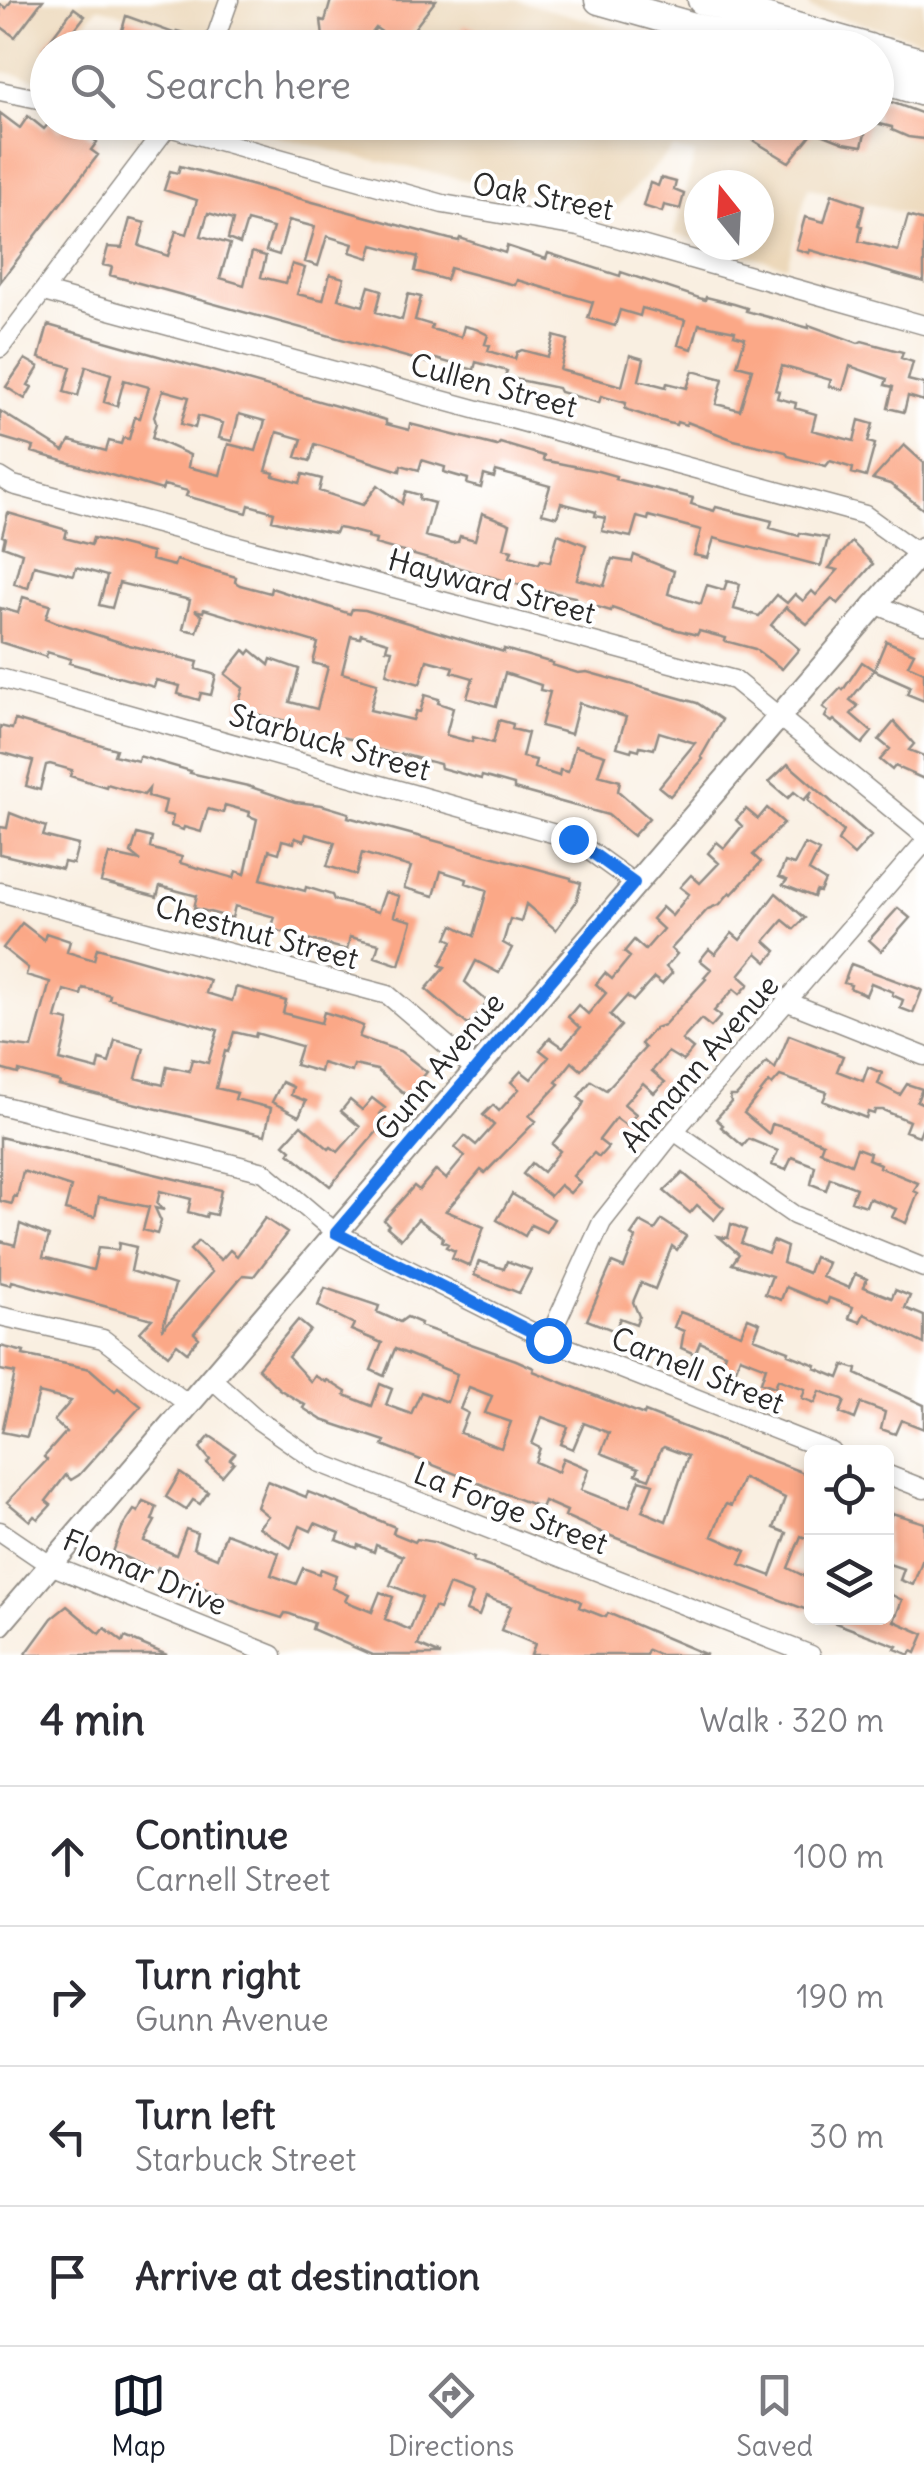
<!DOCTYPE html>
<meta charset="utf-8">
<style>
:root{--surface:#fff;--page:#f2f2f3;--text:#2b2b33;--muted:#7c7c81;--line:#e1e1e2;--accent:#111827}
body{margin:0;font-family:Delius,sans-serif;background:var(--page);color:var(--text)}
.controls{position:absolute;right:30px;bottom:30px;display:grid;overflow:hidden;border-radius:15px;box-shadow:0 5px 15px #0003}
.controls button{width:90px;height:90px;display:grid;place-items:center;padding:0;border:0;border-bottom:2px solid var(--line);background:var(--surface);color:var(--text);font:50px sans-serif}
.compass{position:absolute;left:684px;top:170px;width:90px;height:90px;border-radius:50%;background:var(--surface);box-shadow:0 5px 15px #0003;rotate:342deg}
.stop{position:absolute;width:30px;height:30px;margin:-22px;border:8px solid #1a73e8;border-radius:50%;background:#fff}
.stop.end{background:#1a73e8;border-color:#fff;box-shadow:0 2px 10px #0008}
.list{margin:0;padding:0;list-style:none}
h2{display:flex;justify-content:space-between;align-items:center;height:130px;margin:0;padding:0 40px;font-size:42px}
h2 small{font-size:32px;font-weight:400;color:var(--muted)}
.list li{display:grid;grid-template-columns:65px 1fr auto;gap:30px;align-items:center;box-sizing:border-box;height:140px;padding:0 40px;border-top:2px solid var(--line)}
.list b{display:block;font-size:38px;white-space:nowrap}
.list p{margin:0;font-size:32px;white-space:nowrap;color:var(--muted)}
.list em{font-size:32px;font-style:normal;color:var(--muted)}
.icon{flex:none;width:55px;height:55px;fill:none;stroke:currentColor;stroke-width:2;stroke-linecap:round;stroke-linejoin:round}
.map{position:relative;flex:none;width:924px;height:1655px;overflow:hidden}
.search{position:absolute;background:var(--surface);box-shadow:0 5px 15px #0003;left:30px;right:30px;top:30px;height:110px;display:flex;align-items:center;gap:25px;box-sizing:border-box;padding:0 35px;border-radius:55px;color:var(--muted);font-size:38px}
.sheet{height:690px;background:var(--surface)}
nav{display:flex;justify-content:space-around;align-items:center;box-sizing:border-box;height:140px;border-top:2px solid var(--line);background:var(--surface);font-size:28px;color:var(--muted)}
nav a{display:grid;justify-items:center;gap:5px}
nav .on{color:var(--accent)}
.map>svg:first-child{display:block}
.built{fill:#ecd8ba}
.building{fill:#fba887;fill-rule:evenodd}
.lines{fill:none;stroke-linecap:round;stroke-linejoin:round}
.minor-casing{stroke:#928d86;stroke-width:21}
.tertiary-casing{stroke:#928d86;stroke-width:26}
.primary-casing{stroke:#928d86;stroke-width:31}
.minor{stroke:#fff;stroke-width:18}
.tertiary{stroke:#fff;stroke-width:22}
.primary{stroke:#fff;stroke-width:28}
.route{stroke:#1a73e8;stroke-width:12}
.labels{text-anchor:middle;dominant-baseline:central;stroke-width:8;stroke-linejoin:round;paint-order:stroke}
.street-label{font-size:30px;fill:#2b2b2b;stroke:#fff}
</style>
<div class="map">
<svg width="924" height="1655" viewBox="0 0 924 1655">
<rect width="100%" height="100%" fill="#fff"/>
<filter id="ink" filterUnits="userSpaceOnUse"><feTurbulence type="fractalNoise" baseFrequency=".01" numOctaves="2"/><feDisplacementMap in="SourceGraphic" scale="20" xChannelSelector="R" yChannelSelector="G"/><feConvolveMatrix kernelMatrix="1 2 1 2 8 2 1 2 1" color-interpolation-filters="sRGB"/></filter>
<filter id="wash" filterUnits="userSpaceOnUse"><feTurbulence type="fractalNoise" baseFrequency=".0048" numOctaves="4" result="noise"/><feDisplacementMap in="SourceGraphic" scale="40" xChannelSelector="R" yChannelSelector="G"/><feGaussianBlur stdDeviation="2.25" result="paint"/><feColorMatrix in="noise" values="0 0 0 0 0 0 0 0 0 0 0 0 0 0 0 0 0 1.4 0 .05"/><feComposite in="paint" operator="in"/></filter>
<g filter="url(#wash)">
<rect width="100%" height="100%" fill="#f9efe1"/>
<path class="built" d="M0,0H515L685,47H232L233,44L98,7L65,47L48,48L47,69L39,80L0,71Z
M806,0H924V41L811,9Z
M877,101L924,114V219L808,187L787,266L712,245H759V185H699V241L674,234L695,154L673,148L612,212L356,156L221,123L876,122Z"/>
<g id="blocks">
<path class="building" d="M12,0H43L15,37L0,26V4L6,8Z
M331,0H436L401,46L376,28L360,48H314L323,37L321,20L325,21Z
M74,8L85,16L60,48H44Z
M126,16L176,34L177,31L192,35L187,48H109L114,33L121,34Z
M464,25L530,44L529,48H458Z
M644,34L682,44V48H638Z
M883,99L924,114V139L908,137L892,130V127L876,123V101L882,103Z
M0,113L20,128L28,116L44,129L50,122L60,131L66,122H72L97,142L91,150L98,155L0,282Z
M768,122H868L862,146L844,143L814,131L789,162L754,141Z
M180,166L449,239L459,241L460,238L505,253L507,246L546,259L548,253L620,276L621,272L705,300L706,297L734,304L747,308L746,311L809,328V325L858,343L862,341L903,352L901,358L913,362L908,380L924,384V401L908,396L904,412L888,408L893,387L885,385L887,379L850,366L843,390L829,386L831,380L782,366L775,390L779,391L777,398L796,403L795,408L816,414L812,430L854,441L859,420L873,424L868,442L875,444L866,477L852,473L853,468L830,461L826,466L788,456L786,452L734,440L687,422L686,425L677,422L676,425L658,420L625,409L626,403L601,396L599,403L560,392L558,388L505,377L507,371L476,362L474,370L436,359H430L428,363L110,275L112,267L103,265L108,247L122,248L130,219L145,223L139,246L168,256L176,231L187,234L197,200L164,190L170,171L178,173ZM208,213L233,220L228,239L240,244L247,221L273,228L266,251L279,255L289,220L315,227L305,262L318,266L327,236L353,244L350,252L369,258L373,245L418,257L415,271L446,280L450,268L515,285L517,280L593,302L588,318L615,326L620,310L640,316L642,308L685,320L678,345L692,349L699,324L735,331L734,335L745,338L737,365L752,369L740,410L716,404L723,379L693,371L687,388L667,383L666,387L639,380L644,359L630,355L622,386L560,370L568,340L554,336L548,357L522,350L517,352L515,359L488,351L490,345L485,344L488,335L476,329L464,326L461,337L431,329L432,325L415,320L421,297L408,294L402,320L376,312L382,290L369,286L363,306L338,299L344,278L330,274L323,300L297,294L305,268L292,264L286,283L261,277L266,256L252,252L244,285L220,278L230,244L201,236Z
M661,178L676,182L674,190L684,194L680,209L664,205L662,212L643,206L650,183L658,186Z
M832,194L864,205L859,225L862,226L859,241L898,251L908,216L924,221V282L810,250L809,253L796,249L805,217L824,222Z
M48,325L386,420V424L409,430L410,424L497,446L500,443L544,456L543,460L598,471L616,476L615,479L693,498L691,504L714,511L716,507L772,521L770,528L799,536L800,533L828,538L821,566L714,538L708,558L694,555L701,530L649,516L648,520L637,517L631,537L602,531L605,518L595,516L596,512L561,503L557,517L542,513L550,486L496,471L494,478L484,475L481,488L467,484L468,479L444,472L445,467L422,460L419,470L401,465L400,471L315,444L310,461L296,457L302,439L277,432L266,471L274,473L273,476L300,483L303,474L322,479L319,491L363,505L378,485L402,504L406,491L420,495L419,499L434,503L425,536L452,543L458,542L460,536L475,540L482,513L510,524L504,548L512,550L510,556L539,564L541,560L550,562L558,534L586,545L577,579L604,586L612,559L632,562L634,555L674,571L668,594L701,604L707,585L724,590L727,581L740,584L734,609L759,616L777,595L787,603L795,594L803,601L812,591L816,595L838,570L829,568L852,542L873,564L838,604L832,599L807,624L786,607L771,625L799,649L782,669L755,649L725,641L726,638L699,631L697,635L670,628L612,608L611,611L577,601L575,597L527,587L375,544L376,540L367,538L368,535L344,529L337,528L335,533L296,526L272,520L274,512L249,505L247,513L186,496L188,491L164,485L162,490L32,452L34,447L0,437V411L64,451L70,441L106,451L109,441L121,444L123,438L129,439L135,417L140,418L149,387L124,380L117,406L104,402L111,374L86,366L78,396L64,392L71,367L39,358ZM163,390L189,397L181,424L195,428L198,416L223,423L219,438L232,441L239,414L265,421L256,451L228,444L220,475L188,467L190,455L152,438L156,423L154,416Z
M25,359L39,367L28,385L32,387L25,399L6,387Z
M904,445L924,463V510L890,484L873,479Z
M8,513L67,530L65,538L91,545L93,538L133,548L152,553L151,560L174,566L176,560L236,577L235,582L240,585L270,593L271,588L350,614L352,609L365,610L504,652V649L553,663L552,665L578,673L587,672L697,703L722,720L701,757L703,759L670,796L659,787L695,743L659,732L654,749L640,746L639,750L632,748L631,751L617,747L626,717L579,703L571,734L541,726L550,692L540,690L541,685L505,673L496,706L467,698L473,678L452,672L454,667L427,660L420,684L386,674L392,650L386,649L388,642L361,634L360,638L351,636L342,673L377,683L370,710L413,720L416,711L420,712L425,695L439,699L438,703L453,708L446,735L472,742L473,737L493,743L499,720L513,724L512,729L528,733L522,757L536,760L534,768L559,776L560,770L568,772L575,746L605,755L598,775L620,781L618,791L649,818L633,836L608,815L514,789V785L482,776L481,779L441,768L440,764L401,754L400,756L354,743L355,740L306,730L285,724L286,721L237,710L243,688L225,674L244,650L248,654L251,650L269,665L271,659L299,669L290,702L317,709L328,667L313,663L318,643L204,609L203,612L195,610L202,616L197,632L183,629L190,600L119,583L112,608L99,605L107,576L76,567L74,575L34,565L28,588L14,584L22,553L3,546L5,537L2,536Z
M23,597L50,605L46,618L56,622L129,645L198,662L196,669L216,675L211,695L201,693L199,700L178,694L180,686L156,680L154,687L69,663L71,659L47,652L46,657L0,642V608L18,613Z
M886,641L914,653L908,665L924,672V701L907,694L910,686L874,670Z
M862,662L874,670L850,700L858,706L851,714L872,732L862,744L834,720L832,722L825,717L828,711L823,707L841,688L843,690Z
M15,720L116,749L114,755L138,761L139,756L191,771L190,773L248,786L295,802L322,805L349,813L348,817L571,878V880L581,883L576,902L556,930L526,904L521,922L510,919L503,943L512,948L499,973L476,961L465,982L488,1002L468,1025L426,989L445,967L440,965L453,941L447,938L453,925L474,936L487,890L466,883L467,879L441,871L434,896L404,888L411,867L362,853L356,875L327,866L335,842L306,834L304,841L295,838L294,843L282,840L279,853L269,850L261,879L305,891L306,887L332,895L334,900L378,912L385,892L399,896L394,916L412,921L399,965L375,957L379,944L350,937L347,950L271,929L275,917L235,906L232,918L194,908L197,896L160,886L157,897L101,882L109,854L141,861L131,853L137,834L152,838L150,848L182,857L180,863L234,878L236,871L245,874L257,819L249,816L250,812L225,805L223,813L208,809L201,832L184,827L183,830L171,826L173,816L163,814L166,801L148,796L149,789L144,795L107,784L106,787L70,776L72,770L50,764L46,765L40,790L26,786L33,761L0,752V726L12,729Z
M894,722L914,744L909,750L924,756V779L895,766L892,770L880,760L890,749L879,740Z
M788,764L871,836L854,855L838,841L843,831L808,801L812,791L804,800L794,792L788,798L769,782Z
M767,808L784,823L753,855L761,862L732,894L730,892L720,904L708,909L671,949L677,954L666,967L672,973L662,984L654,978L633,1001L627,996L610,1015L621,1026L581,1070L572,1062L556,1082L559,1084L529,1116L536,1121L485,1173L481,1170L446,1211L484,1227L470,1266L452,1258L455,1251L446,1247L448,1244L442,1241L443,1237L418,1219L401,1239L387,1227L389,1225L384,1220L414,1186L419,1190L436,1170L446,1179L465,1156L455,1148L465,1136L476,1145L494,1125L483,1115L493,1105L499,1111L519,1089L511,1082L521,1071L531,1079L549,1057L540,1050L550,1038L563,1047L580,1028L568,1017L578,1005L588,1014L606,993L596,984L605,973L612,979L630,957L624,952L634,940L645,950L663,929L652,919L662,907L672,916L689,894L680,887L691,875L700,883L719,863L708,853L717,842L724,848L742,826L736,820L746,809L758,819Z
M10,813L46,827L43,836L78,845L73,864L64,862L62,869L0,854V827L7,828Z
M805,844L819,851L809,871L825,881L820,892L816,891L814,897L783,885L787,880L779,877L785,862L794,865Z
M776,893L805,918L794,929L783,920L765,941L776,951L767,962L757,953L739,975L749,984L740,994L734,989L714,1011L721,1016L711,1027L701,1019L682,1040L693,1049L683,1061L668,1052L652,1071L665,1082L654,1093L643,1083L624,1104L636,1114L627,1126L616,1118L599,1140L608,1147L599,1157L594,1153L573,1176L580,1182L570,1193L560,1185L550,1196L523,1174L532,1163L543,1172L560,1151L552,1144L580,1110L584,1102L578,1097L591,1081L606,1090L645,1048L641,1044L655,1028L664,1025L706,979L704,977L711,969L700,960L709,949L715,954L732,933L740,940Z
M898,908L910,918L881,951L869,940Z
M22,923L44,940L46,933L70,941L67,952L94,960L97,948L210,980L206,993L232,1001L236,987L286,1001L283,1013L321,1023L324,1012L340,1017L363,1026L359,1037L400,1051L427,1072L407,1096L377,1070L354,1065L352,1072L322,1063L320,1072L295,1065L301,1046L256,1033L255,1037L234,1032L228,1052L225,1051L216,1088L237,1093L235,1099L271,1108L265,1135L79,1090L59,1085L60,1082L19,1071L18,1074L0,1069V1044L32,1048L50,982L26,975L28,968L3,948ZM83,988L110,995L109,999L218,1030L208,1063L192,1059L189,1071L167,1066L163,1085L136,1078L144,1048L115,1040L109,1063L100,1060L98,1070L60,1060L69,1021L56,1018L64,990L81,995Z
M851,964L922,990L913,1013L900,1008L903,1000L892,995L893,992L871,983L866,995L850,988L851,985L844,983Z
M789,1035L843,1056L837,1071L863,1081L868,1067L882,1073L878,1084L900,1095L907,1084L922,1089L917,1101L924,1104V1123L919,1136L905,1131L909,1121L883,1110H875L874,1114L868,1112L866,1118L823,1101L827,1092L780,1076L772,1085L769,1082L744,1113L769,1134L772,1124L786,1128L823,1143L820,1151L851,1164L857,1148L870,1153L868,1159L880,1164L879,1167L918,1183L914,1191L918,1193L906,1223L892,1217L896,1209L869,1198L866,1206L851,1201L856,1188L830,1178L826,1190L811,1184L815,1166L792,1157L786,1170L772,1165L778,1151L749,1139L743,1146L721,1127L723,1125L716,1119L731,1102L730,1096H736L767,1062L775,1069Z
M282,1082L293,1087L291,1095L306,1101L299,1116L272,1102Z
M372,1098L385,1108L380,1114L387,1120L330,1186L289,1153L291,1150L284,1144L301,1125L329,1149L331,1147L338,1152L360,1127L341,1111L350,1100L362,1110Z
M0,1137L221,1190L216,1215L207,1213L206,1217L188,1212L191,1199L160,1191L157,1204L164,1210L155,1208L161,1221L157,1234L143,1230L149,1207L99,1197L95,1217L65,1210L71,1187L23,1171L17,1197L14,1196L12,1204L0,1201Z
M683,1173L724,1208L714,1220L697,1205L690,1213L664,1191Z
M512,1194L554,1219L546,1232L531,1225L525,1236L497,1220Z
M265,1218L287,1233L254,1276L243,1275L194,1333L199,1338L187,1352L177,1344L168,1355L140,1332L152,1319L12,1281L11,1285L0,1282V1241L15,1245L20,1224L49,1236L43,1257L93,1270L98,1248L118,1250L119,1243L136,1247L131,1271L175,1285L162,1330L212,1272L190,1250L198,1241L221,1260L230,1250L237,1256Z
M662,1220L686,1236L677,1250L672,1246L655,1289L641,1283L633,1302L639,1316L636,1324L620,1318L615,1331L587,1320L612,1263L624,1268L636,1238L631,1235L640,1222L655,1230Z
M731,1224L746,1230L741,1243L768,1253L773,1241L787,1247L783,1263L808,1273L814,1257L828,1263L822,1277L849,1288L855,1274L867,1279L864,1287L892,1298L895,1290L910,1296L905,1308L924,1316V1344L864,1314L860,1322L849,1318L853,1307L829,1298L827,1304L786,1287L781,1300L765,1294L772,1276L732,1264L739,1254L718,1236L728,1238Z
M479,1261L504,1269L507,1261L531,1270L519,1293L474,1275Z
M325,1288L379,1306L377,1312L400,1322L407,1317L421,1323L420,1326L516,1360L534,1368L533,1371L644,1415L645,1412L812,1476V1527L806,1538L801,1536L788,1568L812,1580V1598L807,1610L603,1533L565,1516L567,1511L544,1501L541,1508L383,1445L385,1441L322,1420L303,1408L305,1405L279,1389L258,1368L298,1320L310,1330L288,1357L311,1382L315,1376L326,1382L327,1380L346,1392L345,1395L372,1406L380,1384L392,1389L386,1405L411,1414L421,1392L447,1402L457,1374L395,1349L384,1376L371,1370L382,1343L351,1330L354,1324L318,1306ZM469,1387L492,1396L485,1413L511,1422L501,1448L460,1433L468,1413L460,1409ZM542,1417L568,1427L561,1444L573,1449L584,1423L609,1433L601,1453L639,1468L636,1474L649,1479L661,1449L664,1447L688,1456L666,1521L642,1511L653,1484L640,1480L629,1507L617,1504L581,1490L589,1469L563,1458L558,1472L535,1462L540,1448L532,1444ZM743,1478L785,1498L774,1528L787,1533L771,1576L740,1564L746,1551L712,1536L723,1509L726,1504L731,1506Z
M680,1312L741,1334L748,1318L760,1323L754,1338L789,1351L788,1354L816,1365L815,1368L839,1378L844,1365L857,1369L856,1374L924,1405V1429L901,1420L895,1434L881,1429L885,1412L861,1403L855,1419L840,1413L845,1401L843,1399L820,1391L815,1403L802,1398L805,1389L778,1379L775,1387L761,1382L766,1367L740,1357L735,1371L721,1365L725,1353L722,1352L700,1342L695,1354L681,1348L684,1331L674,1327Z
M0,1346L24,1352L23,1355L90,1369L115,1391L118,1387L141,1406L79,1475L71,1480L66,1475L46,1501L51,1505L38,1519L34,1516L30,1521L7,1502L47,1460L44,1457L66,1432L54,1421L71,1401L39,1393L27,1437L2,1432L15,1373L0,1370Z
M210,1436L235,1453L230,1459L234,1462L222,1476L207,1463L210,1460L200,1448Z
M180,1473L208,1492L200,1504L193,1500L186,1510L166,1497Z
M267,1481L306,1497L308,1492L342,1505L395,1527L393,1533L415,1542L417,1539L434,1542L474,1558L473,1561L574,1598L581,1602L579,1607L602,1616L606,1617L608,1613L707,1655H660L648,1650L646,1655H531L535,1644L501,1630L511,1606L486,1597L479,1616L466,1611L473,1594L449,1585L439,1609L434,1607L418,1645L441,1655H372L312,1629L314,1623L290,1614L285,1613L282,1618L251,1608L158,1567L156,1571L113,1552L122,1528L134,1510L138,1512L143,1501L157,1507L152,1520L155,1521L144,1541L176,1555L186,1529L197,1533L193,1548L217,1558L226,1533L279,1553L271,1575L296,1584L303,1568L319,1574L321,1569L336,1575L332,1588L348,1595L345,1601L372,1612L380,1592L393,1597L385,1619L410,1630L422,1598L390,1585L403,1556L376,1545L374,1552L358,1545L357,1548L337,1540L340,1533L315,1523L311,1531L300,1526L291,1548L259,1527L268,1516L257,1507Z
M892,1513L924,1523V1556L913,1585L900,1580L904,1569L886,1563V1527Z
M890,1594L902,1600L894,1621L924,1634L916,1653L912,1651L910,1655L895,1649L897,1646L825,1619L886,1618Z
M67,1606L100,1634L105,1628L123,1642L125,1637L167,1655H25L52,1618Z"/>
</g>
</g>
<g filter="url(#ink)">
<use href="#blocks" fill-opacity="0" stroke="#928d86" stroke-width="2.5"/>
<g class="lines">
<g class="minor-casing">
<path id="minor" d="M212,48L229,0
M0,91L48,101
M151,122L443,204L578,227L924,325
M44,292L865,515L919,554
M0,348L171,122
M0,477L13,485L734,680L924,835
M875,604L924,624
M0,678L573,839L634,883
M0,892L388,995L476,1070
M788,1002L924,1056
M0,1105L264,1172L336,1233L548,1340L832,1452
M674,1131L794,1215L924,1268
M0,1316L103,1339L189,1405
M548,1340L602,1222L674,1131L924,843
M211,1378L258,1420L318,1462L811,1655
M886,1474L924,1489
M0,1531L50,1565L273,1655"/>
</g>
<g class="tertiary-casing">
<path id="tertiary" d="M0,1624L924,548"/>
</g>
<g class="primary-casing">
<path id="primary" d="M599,0L768,48
M702,0L869,48
M876,50L924,63
M876,78L924,92"/>
</g>
<use href="#minor" class="minor"/>
<use href="#tertiary" class="tertiary"/>
<use href="#primary" class="primary"/>
</g>
</g>
<g class="lines" filter="url(#ink)">
<path class="route" d="M548,1340L336,1233L634,883L573,839"/>
</g>
<g class="labels">
<g class="street-label">
<text transform="translate(543 196) rotate(11)">Oak Street</text>
<text transform="translate(494 385) rotate(15)">Cullen Street</text>
<text transform="translate(492 586) rotate(15)">Hayward Street</text>
<text transform="translate(330 742) rotate(16)">Starbuck Street</text>
<text transform="translate(257 932) rotate(15)">Chestnut Street</text>
<text transform="translate(699 1063) rotate(-49)">Ahmann Avenue</text>
<text transform="translate(439 1066) rotate(-50)">Gunn Avenue</text>
<text transform="translate(698 1370) rotate(22)">Carnell Street</text>
<text transform="translate(511 1508) rotate(21)">La Forge Street</text>
<text transform="translate(145 1572) rotate(23)">Flomar Drive</text>
</g>
</g>
</svg>
<div class="controls">
<button><svg class="icon" aria-label="locate" viewBox="0 0 24 24"><circle cx="12" cy="12" r="6"/><path d="M12 2v4M12 18v4M2 12h4M18 12h4"/></svg></button>
<button><svg class="icon" aria-label="layers" viewBox="0 0 24 24"><path d="M12 4l9 5-9 5-9-5zM3 14l9 5 9-5"/></svg></button>
</div>
<svg class="compass" viewBox="-18 -18 36 36"><path d="M0-13l5 13h-10z" fill="#e53935"/><path d="M0 13l5-13h-10z" fill="#7c7c81"/></svg>
<div class="stop" style="left:548px;top:1340px"></div>
<div class="stop end" style="left:573px;top:839px"></div>
<div class="search"><svg class="icon" aria-label="search" viewBox="0 0 24 24"><circle cx="10" cy="10" r="6"/><path d="M15 15l6 6"/></svg>Search here</div>
</div>
<section class="sheet">
<h2>4 min<small>Walk · 320 m</small></h2>
<ul class="list">
<li><svg class="icon" aria-label="ahead" viewBox="0 0 24 24"><path d="M12 20V5M6 11l6-6 6 6"/></svg><div><b>Continue</b><p>Carnell Street</p></div><em>100 m</em></li>
<li><svg class="icon" aria-label="right" viewBox="0 0 24 24"><path d="M7 20v-9h11M14 6l5 5-5 5"/></svg><div><b>Turn right</b><p>Gunn Avenue</p></div><em>190 m</em></li>
<li><svg class="icon" aria-label="left" viewBox="0 0 24 24"><path d="M17 20v-9H6M10 6l-5 5 5 5"/></svg><div><b>Turn left</b><p>Starbuck Street</p></div><em>30 m</em></li>
<li><svg class="icon" aria-label="arrive" viewBox="0 0 24 24"><path d="M6 21V4h12l-3 4 3 4H6"/></svg><div><b>Arrive at destination</b></div></li>
</ul>
</section>
<nav>
<a class="on"><svg class="icon" aria-label="map" viewBox="0 0 24 24"><path d="M3 6l6-2 6 2 6-2v14l-6 2-6-2-6 2zM9 4v14M15 6v14"/></svg>Map</a>
<a><svg class="icon" aria-label="directions" viewBox="0 0 24 24"><path d="M12 3l9 9-9 9-9-9zM9 14v-3h6M13 9l2 2-2 2"/></svg>Directions</a>
<a><svg class="icon" aria-label="saved" viewBox="0 0 24 24"><path d="M7 4h10v16l-5-4-5 4z"/></svg>Saved</a>
</nav>
